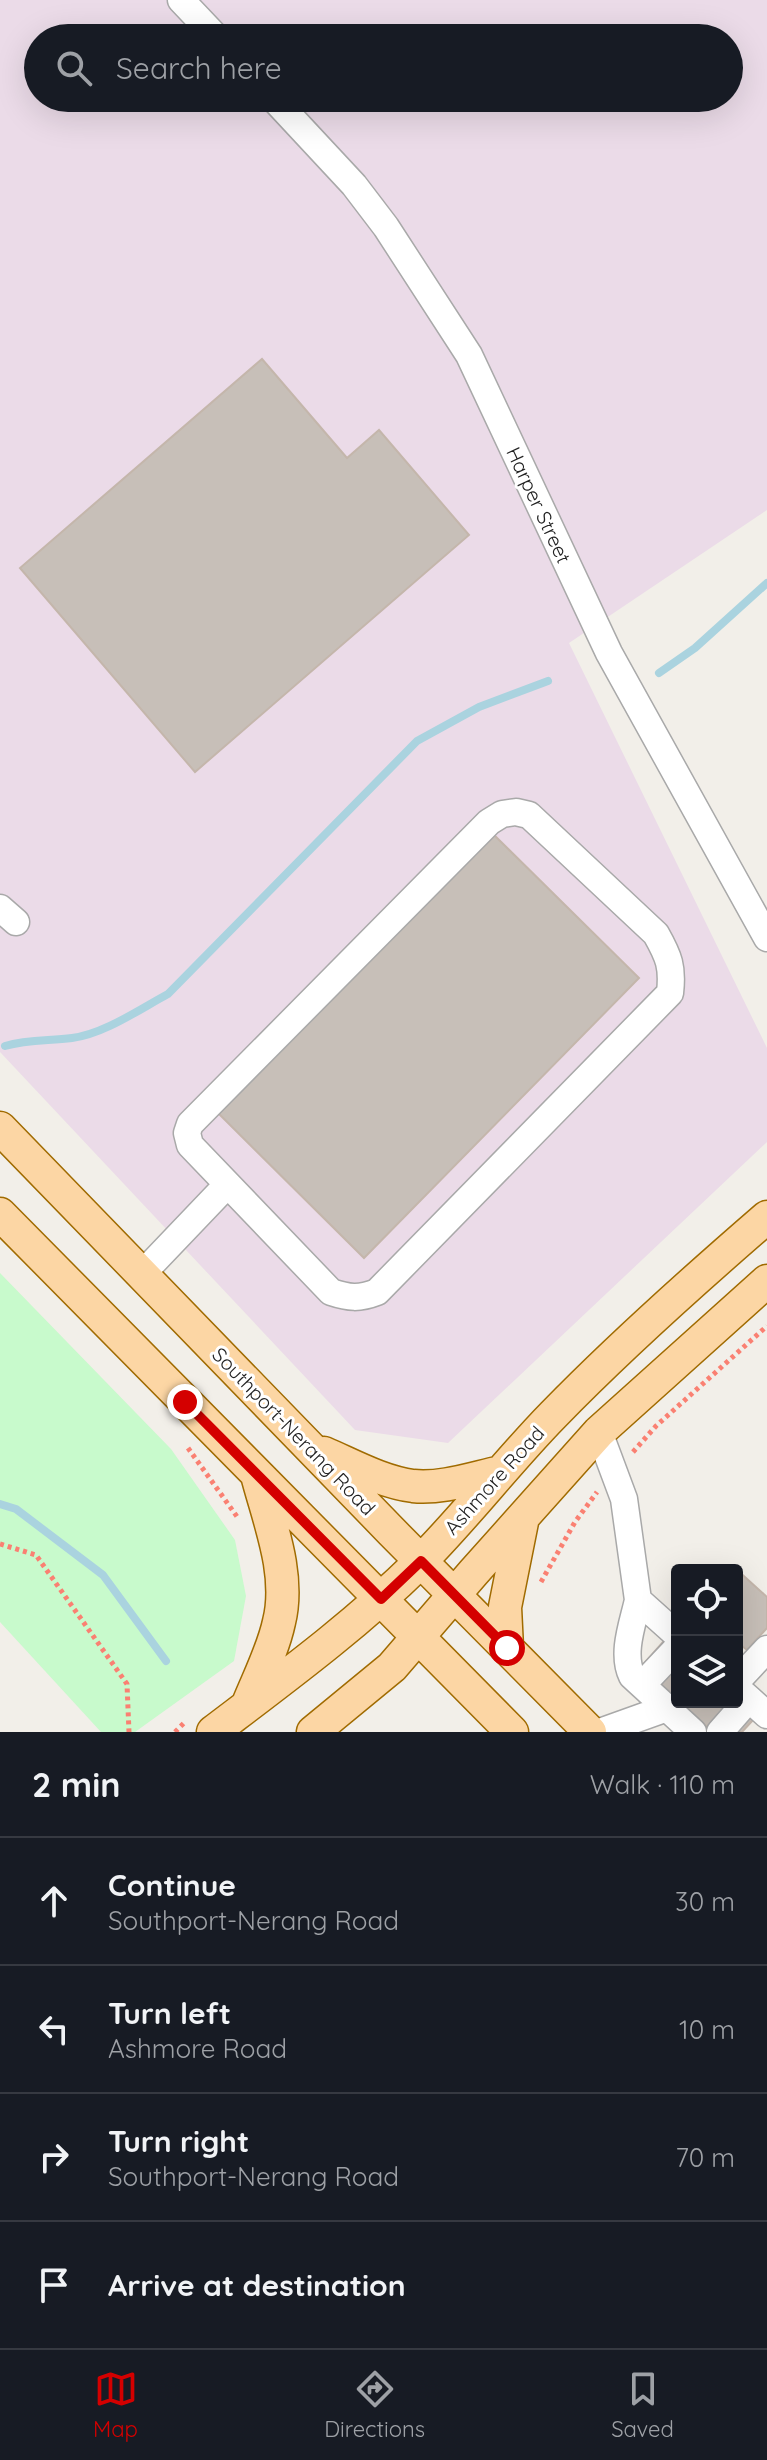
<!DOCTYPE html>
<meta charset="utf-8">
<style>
:root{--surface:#171b24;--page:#20242c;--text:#f1f3f6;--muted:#9ea1a6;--line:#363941;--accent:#d40000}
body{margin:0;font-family:Quicksand,sans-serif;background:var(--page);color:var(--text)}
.controls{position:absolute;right:24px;bottom:24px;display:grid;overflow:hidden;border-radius:8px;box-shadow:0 8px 32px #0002}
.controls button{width:72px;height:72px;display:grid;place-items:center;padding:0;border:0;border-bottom:2px solid var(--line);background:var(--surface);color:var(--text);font:40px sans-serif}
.stop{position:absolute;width:24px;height:24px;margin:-18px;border:6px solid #d40000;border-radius:50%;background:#fff}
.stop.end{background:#d40000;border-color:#fff;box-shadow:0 2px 8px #0008}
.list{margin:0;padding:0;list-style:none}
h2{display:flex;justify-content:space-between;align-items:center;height:104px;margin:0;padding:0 32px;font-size:34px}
h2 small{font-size:26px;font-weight:400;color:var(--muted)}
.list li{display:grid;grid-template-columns:52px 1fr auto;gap:24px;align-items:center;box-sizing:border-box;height:128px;padding:0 32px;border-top:2px solid var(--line)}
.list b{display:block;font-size:30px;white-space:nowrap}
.list p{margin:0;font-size:26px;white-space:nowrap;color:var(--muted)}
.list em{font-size:26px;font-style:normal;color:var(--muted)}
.icon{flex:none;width:44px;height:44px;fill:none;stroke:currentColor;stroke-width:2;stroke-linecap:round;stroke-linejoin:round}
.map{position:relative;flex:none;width:767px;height:1732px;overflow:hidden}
.search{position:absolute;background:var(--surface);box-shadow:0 8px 32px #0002;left:24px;right:24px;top:24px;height:88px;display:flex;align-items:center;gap:20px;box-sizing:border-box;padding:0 28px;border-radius:44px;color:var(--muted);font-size:30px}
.sheet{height:616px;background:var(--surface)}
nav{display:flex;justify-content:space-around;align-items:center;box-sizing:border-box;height:112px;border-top:2px solid var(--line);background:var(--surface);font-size:22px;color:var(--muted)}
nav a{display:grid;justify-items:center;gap:4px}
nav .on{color:var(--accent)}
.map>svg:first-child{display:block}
.industrial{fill:#ebdbe8;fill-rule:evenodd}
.park{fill:#c8facc}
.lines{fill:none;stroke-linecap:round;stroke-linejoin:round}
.stream{stroke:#aad3df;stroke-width:8}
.building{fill:#c7bfb8;stroke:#c4b6ab;stroke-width:2}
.minor-casing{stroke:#a9a9a9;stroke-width:29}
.major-casing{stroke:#a06b00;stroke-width:35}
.path{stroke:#fa8072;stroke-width:5;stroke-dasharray:4 4;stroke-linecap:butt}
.minor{stroke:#fff;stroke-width:26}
.major{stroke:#fcd6a4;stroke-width:32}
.route{stroke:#d40000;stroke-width:10}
.labels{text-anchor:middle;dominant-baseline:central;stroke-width:6;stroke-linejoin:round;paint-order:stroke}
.street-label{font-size:20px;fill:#222;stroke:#fff}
</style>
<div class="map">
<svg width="767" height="1732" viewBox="0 0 767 1732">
<rect width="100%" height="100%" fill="#f2efe9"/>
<path class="industrial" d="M0,0H767V510L569,643L767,1048V1142L448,1443L355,1430L0,1052ZM38,38H729V98H38Z"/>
<path class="park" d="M0,1273L171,1449L235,1540L246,1596L234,1661L135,1732H101L0,1622Z"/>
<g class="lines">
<path class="stream" d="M659,673L695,648L767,583
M5,1046C28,1039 49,1041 72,1038C104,1034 140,1009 168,994L417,741L479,707L548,681
M0,1504L16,1509L103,1575L166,1661"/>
</g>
<path class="building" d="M262,359L347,458L379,430L469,535L195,772L20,568Z
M490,831L639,978L364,1258L215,1110Z
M735,1568L767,1597V1628L747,1650L742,1646L737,1651V1570H733Z
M664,1641L677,1652V1701L640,1668Z
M678,1702H733L753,1720L742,1732H713Z"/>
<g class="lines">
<g class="minor-casing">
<path id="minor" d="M181,0L217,38
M273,98L354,185L386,227L469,355L609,653L767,938
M516,812L529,815L656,934C669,957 673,967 670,993L377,1292C359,1299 349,1298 331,1292L190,1145L187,1133L190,1124L489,822L502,814Z
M0,908L16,922
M142,1274L226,1186
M599,1432L624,1499L638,1600L677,1635
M638,1600C633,1623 621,1653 632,1676L693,1732
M737,1681L767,1649
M642,1685L677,1648
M737,1688L767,1715
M600,1732L667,1708
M720,1732L749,1699"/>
</g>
<g class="major-casing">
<path id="major" d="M0,1128L391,1531L590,1732
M0,1214L512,1732
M324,1453C352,1465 382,1482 413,1486C442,1489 473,1478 501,1472
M507,1648L505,1607L523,1517
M248,1704C259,1677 273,1650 279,1622C291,1574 269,1521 257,1475
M213,1732C284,1678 355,1626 419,1563C466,1516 507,1462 553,1415C621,1345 693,1281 767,1217
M313,1732L392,1667L473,1573L599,1432L767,1281"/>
</g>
<path class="path" d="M188,1448L238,1518
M633,1452L656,1426L767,1326
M0,1544L36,1555L127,1684L129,1732
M541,1582L575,1522L597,1492
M175,1732L186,1721"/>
<use href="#minor" class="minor"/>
<use href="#major" class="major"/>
</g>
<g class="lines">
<path class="route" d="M185,1402L381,1599L421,1561L507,1648"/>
</g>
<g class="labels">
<g class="street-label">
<text transform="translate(539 505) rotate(65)">Harper Street</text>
<text transform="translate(294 1431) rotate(46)">Southport-Nerang Road</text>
<text transform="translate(494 1480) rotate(-48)">Ashmore Road</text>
</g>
</g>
</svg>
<div class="controls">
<button><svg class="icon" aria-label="locate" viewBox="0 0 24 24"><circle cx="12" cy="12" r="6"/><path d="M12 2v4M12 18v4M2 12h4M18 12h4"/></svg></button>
<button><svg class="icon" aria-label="layers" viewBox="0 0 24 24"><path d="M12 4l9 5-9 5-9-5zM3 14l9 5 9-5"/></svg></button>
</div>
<div class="stop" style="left:507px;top:1648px"></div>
<div class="stop end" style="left:185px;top:1402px"></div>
<div class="search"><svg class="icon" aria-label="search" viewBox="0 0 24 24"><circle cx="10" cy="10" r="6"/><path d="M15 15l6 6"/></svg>Search here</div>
</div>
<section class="sheet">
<h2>2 min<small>Walk · 110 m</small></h2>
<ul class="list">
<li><svg class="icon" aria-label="ahead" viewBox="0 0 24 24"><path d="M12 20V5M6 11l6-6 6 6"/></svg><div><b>Continue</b><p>Southport-Nerang Road</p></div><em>30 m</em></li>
<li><svg class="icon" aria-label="left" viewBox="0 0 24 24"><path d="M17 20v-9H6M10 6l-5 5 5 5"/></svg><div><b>Turn left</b><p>Ashmore Road</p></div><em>10 m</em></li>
<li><svg class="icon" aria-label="right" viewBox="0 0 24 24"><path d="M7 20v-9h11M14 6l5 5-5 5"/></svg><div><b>Turn right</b><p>Southport-Nerang Road</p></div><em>70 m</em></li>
<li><svg class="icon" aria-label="arrive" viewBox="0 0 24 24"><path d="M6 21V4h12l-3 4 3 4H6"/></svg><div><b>Arrive at destination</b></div></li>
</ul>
</section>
<nav>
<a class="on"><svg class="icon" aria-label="map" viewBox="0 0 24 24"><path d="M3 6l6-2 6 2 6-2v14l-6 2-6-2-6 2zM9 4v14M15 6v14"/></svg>Map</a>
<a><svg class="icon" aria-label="directions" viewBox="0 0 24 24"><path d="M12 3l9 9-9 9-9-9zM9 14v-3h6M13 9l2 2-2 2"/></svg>Directions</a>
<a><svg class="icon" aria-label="saved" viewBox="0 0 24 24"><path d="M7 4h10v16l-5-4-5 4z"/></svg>Saved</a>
</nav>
